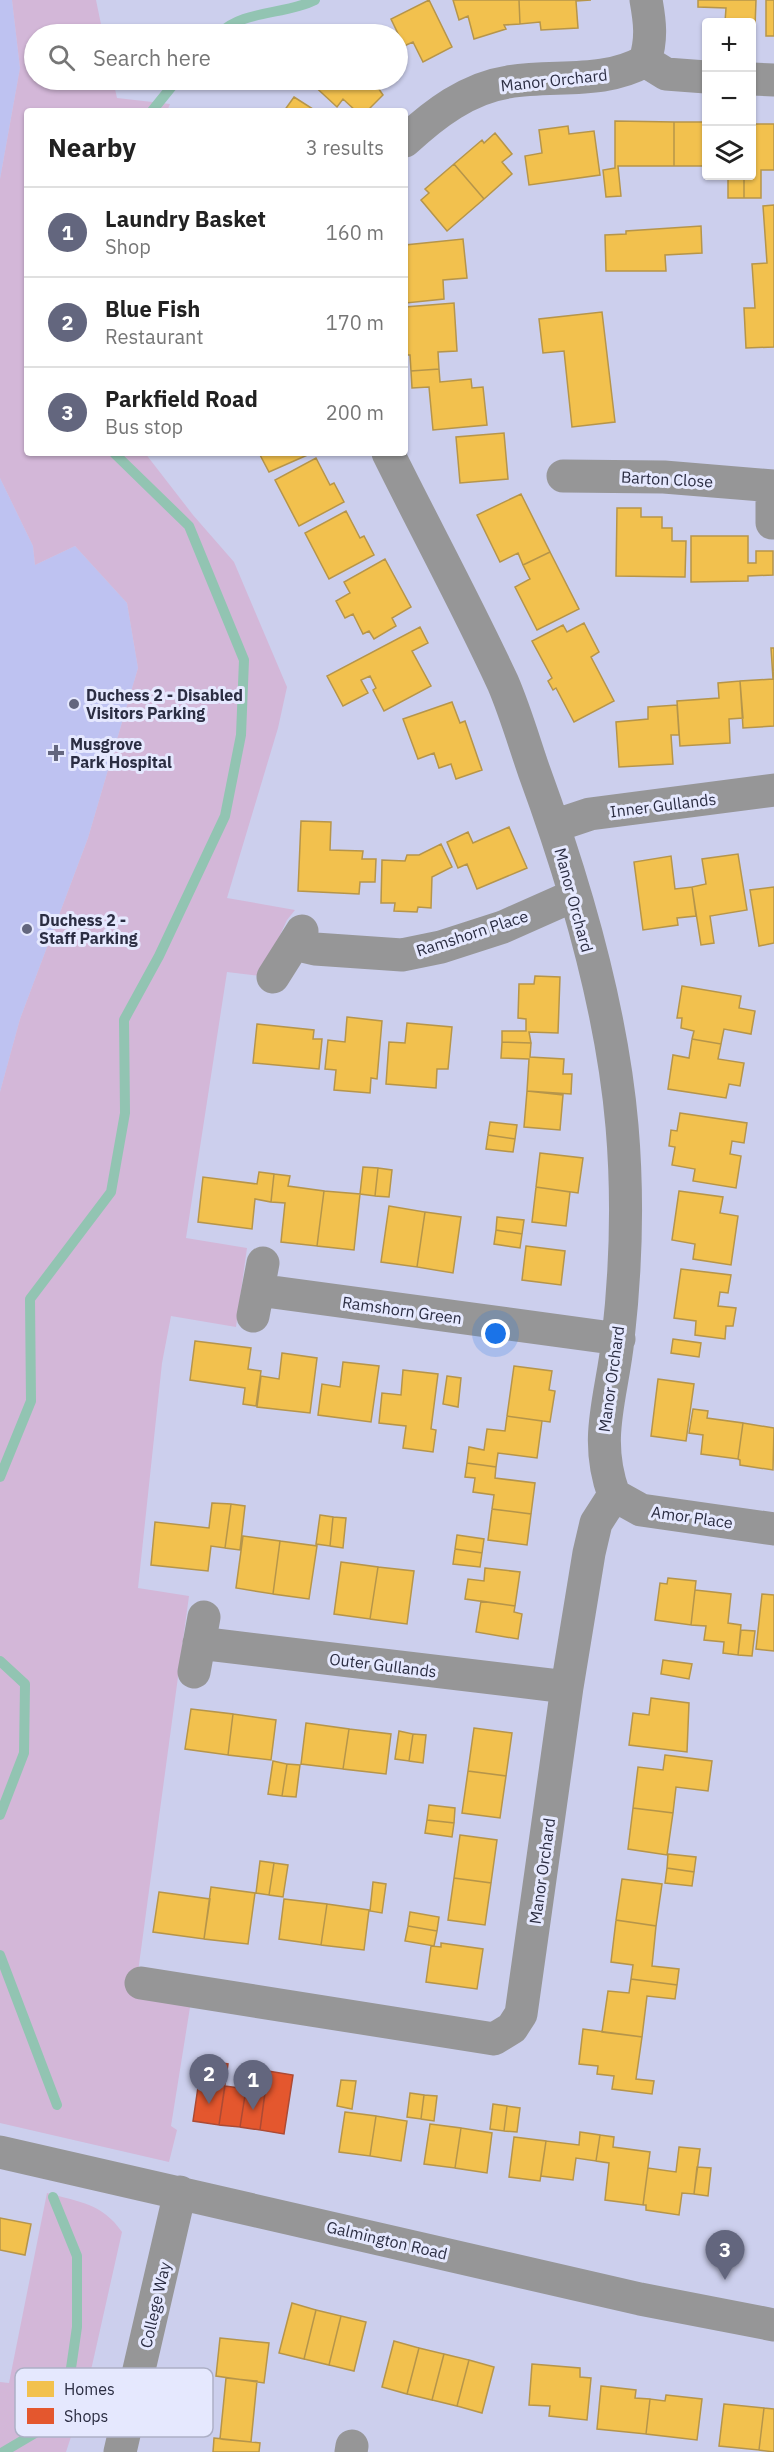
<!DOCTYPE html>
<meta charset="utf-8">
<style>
:root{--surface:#fff;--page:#f6f6f6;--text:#222;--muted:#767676;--line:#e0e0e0;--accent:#63667e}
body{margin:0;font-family:"IBM Plex Sans",sans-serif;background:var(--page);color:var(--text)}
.controls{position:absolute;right:18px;top:18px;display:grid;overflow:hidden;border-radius:6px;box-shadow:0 2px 4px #0004}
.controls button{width:54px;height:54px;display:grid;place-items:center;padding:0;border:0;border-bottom:2px solid var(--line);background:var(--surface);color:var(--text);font:30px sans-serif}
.you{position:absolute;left:496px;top:1334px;width:21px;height:21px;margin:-15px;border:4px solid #fff;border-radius:50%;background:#1a73e8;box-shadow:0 0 0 9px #1a73e833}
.badge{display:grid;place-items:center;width:39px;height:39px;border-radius:50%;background:var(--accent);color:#fff;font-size:20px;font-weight:700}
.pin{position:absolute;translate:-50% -50px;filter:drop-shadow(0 2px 3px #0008)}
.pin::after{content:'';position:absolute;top:32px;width:21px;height:18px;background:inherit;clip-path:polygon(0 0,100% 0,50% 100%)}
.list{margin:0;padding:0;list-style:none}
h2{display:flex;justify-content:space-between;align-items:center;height:78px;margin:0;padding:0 24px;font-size:26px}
h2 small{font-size:20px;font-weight:400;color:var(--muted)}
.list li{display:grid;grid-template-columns:39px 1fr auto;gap:18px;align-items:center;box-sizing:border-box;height:90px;padding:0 24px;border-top:2px solid var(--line)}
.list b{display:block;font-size:22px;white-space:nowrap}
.list p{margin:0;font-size:20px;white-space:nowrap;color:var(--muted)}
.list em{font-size:20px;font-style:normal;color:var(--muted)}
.icon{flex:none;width:33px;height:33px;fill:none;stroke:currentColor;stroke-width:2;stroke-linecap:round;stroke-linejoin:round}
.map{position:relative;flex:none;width:774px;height:2452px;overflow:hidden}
.search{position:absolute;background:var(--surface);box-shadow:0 2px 4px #0004;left:24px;top:24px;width:384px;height:66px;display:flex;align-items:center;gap:15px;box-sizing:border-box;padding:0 21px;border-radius:33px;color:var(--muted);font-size:22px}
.panel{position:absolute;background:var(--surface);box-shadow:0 2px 4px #0004;left:24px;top:108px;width:384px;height:348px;border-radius:6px}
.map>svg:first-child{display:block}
.built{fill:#bec2f1}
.green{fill:#d3b7d8}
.homes{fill:#f2c14e;stroke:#b6954a;stroke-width:1.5}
.shops{fill:#e4572e;stroke:#ac4a34;stroke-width:1.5}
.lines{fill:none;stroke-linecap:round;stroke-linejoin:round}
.stream{stroke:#92c4b2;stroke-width:10}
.minor{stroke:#969697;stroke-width:33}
.poi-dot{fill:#63667e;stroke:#e5e8fe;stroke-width:2}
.labels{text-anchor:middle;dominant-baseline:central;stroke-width:6;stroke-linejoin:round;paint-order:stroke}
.street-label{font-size:16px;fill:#2b2d42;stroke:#e5e8fe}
.poi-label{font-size:16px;font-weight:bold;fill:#2b2d42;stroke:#e5e8fe;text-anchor:start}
.key{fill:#e5e8fe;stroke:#adb0c6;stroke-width:1.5}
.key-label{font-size:16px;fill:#2b2d42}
</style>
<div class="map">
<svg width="774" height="2452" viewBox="0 0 774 2452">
<rect width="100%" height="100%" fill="#cccfed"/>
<path class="built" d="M0,0H12L20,68L0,179Z
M0,478L33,546L35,565L75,546L127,603L138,668L88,838L20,1019L0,1092Z"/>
<path class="green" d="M12,0H96L103,34H34V80H113L117,98L170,104L167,111H27V453H145L193,515L234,562L287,687L278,728L227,898L295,910L287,920L261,976L227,972L186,1238L247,1248L236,1327L171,1316L162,1363L138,1588L189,1596L135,1994L191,2001L171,2126L177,2130L169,2162L0,2123V1092L20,1019L88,838L138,668L127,603L75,546L35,565L33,546L0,478V179L20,68Z
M47,2193C79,2202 102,2203 122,2232L87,2388L66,2452H0V2382L9,2383Z"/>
<path class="homes" d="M429,0L452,47L423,62L413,42L404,46L391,19Z
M453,0H519L520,24L504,25L506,29L474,39L468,16L459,20Z
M519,0H591L576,1L578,28L541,30L540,22L520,24Z
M698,0H756L755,28H752V22H725L726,8L698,7Z
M766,0H774V36H766Z
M379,80L374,82L383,95L367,111H356L343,99L337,107L309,81Z
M294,97L316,111H284Z
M615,121L674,122V166H618L621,196L606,197L603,170L615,168Z
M674,122H706V166H674Z
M754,124H774V170H761V198H744V176H752V171H754Z
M568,126L569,134L594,131L600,175L529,185L525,156L542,153L539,130Z
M495,133L512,154L502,162L512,174L484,199L454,164L482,140L484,143Z
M454,164L484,199L447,231L421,200L429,193L425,189Z
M728,176H744V198H728Z
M774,205V347L746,348L744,308H755L752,264L767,263L763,206Z
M701,226L702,253L665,255L666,271H606L605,235L626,234V231Z
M463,239L467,278L443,280L444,299L406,303L405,245Z
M454,303L457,351L438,352L439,369L411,371L410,355H405V307Z
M602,312L615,422L572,427L564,351L543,353L539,319Z
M439,369L440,382L471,379L472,388L483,387L487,425L433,430L429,387L412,388L411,371Z
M504,433L508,479L460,483L456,437Z
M259,453H312L269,472Z
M316,458L330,485L334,483L344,502L299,526L275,480Z
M521,494L550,552L523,565L518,553L500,562L477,515Z
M617,508H641V517H662V528H672V541H686L685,577L616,576Z
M346,511L360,538L364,536L374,555L329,579L305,533Z
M691,536H748V563H756V551H773V575L748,576V581L691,582Z
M550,552L579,609L537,630L515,587L530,579L523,565Z
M385,559L411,607L392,618L396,626L374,639L369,631L363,634L353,614L345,618L336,601L350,593L344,582Z
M584,623L599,652L591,657L614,701L574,722L556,688L553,690L548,681L552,678L532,641L563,625L567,632Z
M420,627L428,643L412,651L431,686L384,711L373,690L376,688L370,676L361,680L368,693L343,706L327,676Z
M771,648H774V726L743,728L740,681L773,679Z
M740,681L743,718L729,719L730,743L680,746L677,701L719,698L718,683Z
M452,702L460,723L465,721L482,770L456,779L451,764L439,768L434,753L418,759L403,719Z
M677,705L679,735H671L673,764L619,767L616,722L648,719V707Z
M301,821L331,822L330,850L363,851L362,859H376L375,882H360L359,894L298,891Z
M509,827L527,868L477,889L467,864L458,868L447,842L468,832L473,843Z
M441,844L452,867L432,877L431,908L418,907L417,912L394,911L395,903H381L382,860L405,861L407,855H419Z
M738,854L747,910L710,916L714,943L701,945L692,887L706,884L702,859Z
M671,856L675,889L692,887L696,916L677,918L678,925L643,930L634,862Z
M774,887V943L759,946L750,890Z
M535,976L560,977L558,1033L529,1032L531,1043L502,1042V1031H526V1019L518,1018L519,984H534Z
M682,986L741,996L739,1008L755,1011L751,1034L724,1029L721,1044L692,1039L694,1031L681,1028L682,1018H677Z
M347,1017L382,1021L377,1079L371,1078L370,1093L334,1090L336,1070L325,1069L328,1040L345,1042Z
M407,1023L452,1027L448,1069H437L436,1088L386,1084L389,1042L405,1043Z
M257,1024L314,1030L313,1039H322L319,1069L253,1063Z
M692,1039L721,1044L718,1059L744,1063L740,1086L729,1084L726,1098L668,1089L673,1055L689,1058Z
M502,1042L531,1043L530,1057L564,1059L563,1074H572L571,1094L527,1091L529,1059L501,1058Z
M527,1091L563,1095L560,1130L524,1127Z
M680,1113L747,1123L744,1143L732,1141L730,1154L741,1156L736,1188L693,1181L695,1169L672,1165L675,1147L669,1146L671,1130L677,1131Z
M490,1122L517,1125L515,1139L488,1135Z
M488,1135L515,1139L513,1152L486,1149Z
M540,1153L583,1158L578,1193L536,1187Z
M363,1167L378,1168L375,1196L360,1194Z
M378,1168L392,1170L389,1197L375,1196Z
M259,1172L274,1174L271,1202L255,1199L252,1229L198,1222L203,1177L257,1184Z
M274,1174L290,1176L288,1186L324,1191L317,1246L281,1242L285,1203L271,1202Z
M536,1187L570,1192L566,1226L532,1222Z
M324,1191L360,1194L354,1250L317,1246Z
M679,1191L723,1197L720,1213L738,1216L731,1265L693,1259L695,1244L672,1240Z
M389,1206L425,1212L417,1267L381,1262Z
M425,1212L461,1217L453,1273L417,1267Z
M497,1217L524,1220L522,1234L496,1230Z
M496,1230L522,1234L520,1248L494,1244Z
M526,1246L565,1251L561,1285L522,1280Z
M681,1269L731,1275L728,1293L720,1292L718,1306L736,1308L733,1326H726L725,1339L695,1335L696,1321L674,1318Z
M673,1339L701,1343L699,1357L671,1353Z
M195,1341L251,1348L248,1369L261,1371L256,1406L243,1404L245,1388L190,1380Z
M282,1353L317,1358L310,1413L257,1407L261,1376L279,1379Z
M343,1362L379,1366L371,1422L318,1415L322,1384L340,1387Z
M514,1366L552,1371L549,1390L555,1391L550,1422L507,1416Z
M403,1370L438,1374L431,1429L436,1430L433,1452L403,1448L406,1426L379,1423L382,1393L401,1395Z
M447,1376L461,1378L458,1407L443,1404Z
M658,1379L694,1384L686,1441L651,1436Z
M693,1409L708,1411L707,1418L743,1423L738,1459L701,1454L703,1435L689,1433Z
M507,1416L542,1421L537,1458L498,1453L496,1467L467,1463L469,1447L484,1450L487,1429L505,1431Z
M743,1423L774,1428L773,1470L740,1465V1460L738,1459Z
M467,1463L496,1467L495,1478L535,1483L531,1514L492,1509L494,1495L473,1492L475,1478L465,1477Z
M212,1503L231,1504L225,1548L211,1546L208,1571L151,1565L155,1522L209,1528Z
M231,1504L245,1506L240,1550L225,1548Z
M492,1509L531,1514L527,1545L488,1540Z
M320,1515L333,1517L330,1546L316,1544Z
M333,1517L346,1518L343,1548L330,1546Z
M457,1535L484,1539L482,1553L455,1549Z
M243,1536L280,1541L273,1594L236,1588Z
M280,1541L317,1546L309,1599L273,1594Z
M455,1549L482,1553L480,1567L453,1564Z
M341,1562L378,1567L370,1619L334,1614Z
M378,1567L414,1571L407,1624L370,1619Z
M485,1568L520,1572L515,1606L465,1599L468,1579L484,1581Z
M668,1578L696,1581L691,1625L655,1620L660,1583L667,1584Z
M695,1590L731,1594L728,1623L741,1625L738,1655L723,1653L724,1642L704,1640L706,1626L691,1625Z
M762,1594L774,1595V1651L756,1649Z
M481,1601L515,1606L514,1612L522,1614L518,1639L476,1632Z
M741,1630L755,1631L752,1656L738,1655Z
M663,1660L692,1664L689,1679L661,1674Z
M651,1698L689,1703L687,1752L629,1745L633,1713L649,1715Z
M191,1709L233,1714L228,1755L185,1749Z
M233,1714L276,1720L271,1760L228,1755Z
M306,1723L349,1729L343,1769L301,1764Z
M474,1728L512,1733L506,1776L468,1771Z
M349,1729L391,1734L386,1774L343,1769Z
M399,1731L413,1734L409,1761L395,1759Z
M413,1734L426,1735L423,1763L409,1761Z
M665,1755L712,1761L708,1791L676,1787L673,1813L633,1808L638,1767L663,1770Z
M273,1761L287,1764L282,1796L268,1794Z
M287,1764L300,1765L296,1797L282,1796Z
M468,1771L506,1776L500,1818L462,1813Z
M429,1805L455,1808L454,1823L427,1820Z
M633,1808L673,1813L667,1855L628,1849Z
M427,1820L454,1823L452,1837L425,1833Z
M460,1835L497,1840L491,1883L454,1878Z
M668,1854L696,1857L694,1872L667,1868Z
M260,1861L274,1863L269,1895L256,1893Z
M274,1863L288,1865L283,1897L269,1895Z
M667,1868L694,1872L692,1886L665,1883Z
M454,1878L491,1883L485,1925L448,1920Z
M622,1879L662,1884L656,1926L616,1920Z
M373,1882L386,1884L382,1913L370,1911Z
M211,1887L255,1893L248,1944L204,1939Z
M159,1892L210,1899L204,1939L153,1932Z
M284,1899L327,1904L321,1945L279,1939Z
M327,1904L369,1910L364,1950L321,1945Z
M410,1912L439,1917L437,1931L408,1926Z
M616,1920L656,1926L652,1966L679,1969L677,1985L631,1979L633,1965L611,1962Z
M408,1926L437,1931L434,1946L405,1941Z
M441,1943L483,1949L477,1989L426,1982L431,1946L441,1947Z
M631,1979L677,1985L675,1999L647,1996L642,2037L602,2032L608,1991L629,1993Z
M583,2029L642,2037L636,2079L654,2081L652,2094L612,2089L614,2076L597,2074L598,2066L579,2064Z
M341,2080L356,2081L352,2109L337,2106Z
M410,2093L424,2095L421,2119L407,2117Z
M424,2095L437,2096L434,2121L421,2119Z
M493,2104L507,2106L504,2131L490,2129Z
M507,2106L520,2108L517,2132L504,2131Z
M345,2112L376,2116L370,2156L339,2152Z
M376,2116L407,2121L401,2161L370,2156Z
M430,2124L461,2128L455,2168L424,2164Z
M461,2128L492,2133L487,2173L455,2168Z
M580,2132L600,2135L596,2161L576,2158L573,2180L541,2176L546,2141L579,2145Z
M600,2135L614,2137L613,2147L650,2152L643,2205L605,2200L609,2163L596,2161Z
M514,2137L546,2141L540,2181L509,2177Z
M679,2147L700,2149L694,2194L682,2193L679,2215L646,2210V2205H643L648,2168L676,2172Z
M697,2167L711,2168L708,2196L694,2194Z
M0,2218L31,2224L25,2255L0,2250Z
M292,2303L316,2310L304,2359L279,2353Z
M316,2310L341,2316L329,2365L304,2359Z
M341,2316L366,2322L354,2371L329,2365Z
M220,2338L269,2343L264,2383L216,2376Z
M394,2341L419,2348L407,2394L382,2387Z
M419,2348L444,2354L432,2400L407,2394Z
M444,2354L469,2360L457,2406L432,2400Z
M469,2360L494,2367L482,2413L457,2406Z
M532,2364L580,2368V2377L591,2378L587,2420L549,2416L550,2406L529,2405Z
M226,2378L257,2381L251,2442L220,2439Z
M601,2386L636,2390L635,2398L650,2399L646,2434L597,2429Z
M666,2395L702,2399L697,2440L646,2434L650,2399L665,2401Z
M724,2404L764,2408L759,2450L719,2446Z
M764,2408L774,2409V2452L759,2450Z
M214,2438L260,2443L259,2452H213Z"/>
<path class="shops" d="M202,2060L228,2064L219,2125L193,2121Z
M268,2071L293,2075L284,2134L260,2130Z
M225,2086L246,2089L240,2127L219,2125Z
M246,2089L265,2092L260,2130L240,2127Z"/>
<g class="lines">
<path class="stream" d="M219,34C242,10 285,15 315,0
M152,111L177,80
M0,1477L31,1401L30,1299L111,1192L125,1113L124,1020L159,956L225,816L241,735L244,660L189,526L114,453
M0,1661L25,1684L24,1753L0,1815
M0,1955L57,2105
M3,2452L64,2416L77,2327V2256L53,2197"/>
<path class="minor" d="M645,61L666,74L706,77
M752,79L774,80
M405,141C434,114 468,88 508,82C554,74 603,85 645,61C652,39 650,22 646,0
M563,476L664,477L774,486
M772,486V523
M554,826L590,814L774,790
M294,944L315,949L402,955L441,947L503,927L575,895
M273,977L302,931
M258,1290L619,1339
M253,1316L263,1263
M614,1495L641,1510L774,1529
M199,1643L567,1687
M194,1672L204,1617
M141,1983L494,2039L512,2028L521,2014L567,1687L589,1553L596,1523L614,1495C593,1438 612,1397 618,1339C626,1269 628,1196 622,1126C612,1010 574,880 534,771C524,742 515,711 503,683C467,605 426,530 388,453
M0,2152L640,2299L774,2325
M120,2452L180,2192
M351,2452L352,2446"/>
</g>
<g class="poi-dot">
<circle cx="74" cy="704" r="6"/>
<path d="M53 744h6v6h6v6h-6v6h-6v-6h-6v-6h6z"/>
<circle cx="27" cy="929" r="6"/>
</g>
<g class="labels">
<g class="street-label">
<text transform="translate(554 80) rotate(-6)">Manor Orchard</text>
<text transform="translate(667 479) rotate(3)">Barton Close</text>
<text transform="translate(663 805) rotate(-7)">Inner Gullands</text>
<text transform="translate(574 900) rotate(75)">Manor Orchard</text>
<text transform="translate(472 933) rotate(-18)">Ramshorn Place</text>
<text transform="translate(402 1310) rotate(8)">Ramshorn Green</text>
<text transform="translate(611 1379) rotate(-82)">Manor Orchard</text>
<text transform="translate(692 1517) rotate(8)">Amor Place</text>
<text transform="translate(383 1665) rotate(7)">Outer Gullands</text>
<text transform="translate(542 1871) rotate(-82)">Manor Orchard</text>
<text transform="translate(387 2240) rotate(13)">Galmington Road</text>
<text transform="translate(155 2305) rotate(-77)">College Way</text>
</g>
<g class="poi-label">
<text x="86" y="695">Duchess 2 - Disabled<tspan x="86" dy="18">Visitors Parking</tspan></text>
<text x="70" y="744">Musgrove<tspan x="70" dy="18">Park Hospital</tspan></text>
<text x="39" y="920">Duchess 2 -<tspan x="39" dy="18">Staff Parking</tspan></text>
</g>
</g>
<rect x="15" y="2368" width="198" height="69" rx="9" class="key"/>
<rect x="27" y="2381" width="27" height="16" fill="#f2c14e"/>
<rect x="27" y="2408" width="27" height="16" fill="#e4572e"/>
<g class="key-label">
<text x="64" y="2395">Homes</text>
<text x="64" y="2422">Shops</text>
</g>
</svg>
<div class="controls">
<button>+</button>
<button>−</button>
<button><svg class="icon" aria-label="layers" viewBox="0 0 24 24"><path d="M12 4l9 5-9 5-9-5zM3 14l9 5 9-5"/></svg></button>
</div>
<div class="you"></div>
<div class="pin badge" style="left:253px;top:2110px">1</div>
<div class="pin badge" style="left:209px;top:2104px">2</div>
<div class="pin badge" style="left:725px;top:2280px">3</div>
<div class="search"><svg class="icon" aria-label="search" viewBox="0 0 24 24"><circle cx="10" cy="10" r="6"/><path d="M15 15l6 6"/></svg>Search here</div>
<section class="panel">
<h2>Nearby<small>3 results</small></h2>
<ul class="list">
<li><span class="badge">1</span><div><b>Laundry Basket</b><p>Shop</p></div><em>160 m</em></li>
<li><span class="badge">2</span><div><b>Blue Fish</b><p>Restaurant</p></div><em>170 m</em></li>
<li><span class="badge">3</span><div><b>Parkfield Road</b><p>Bus stop</p></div><em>200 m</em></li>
</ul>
</section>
</div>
